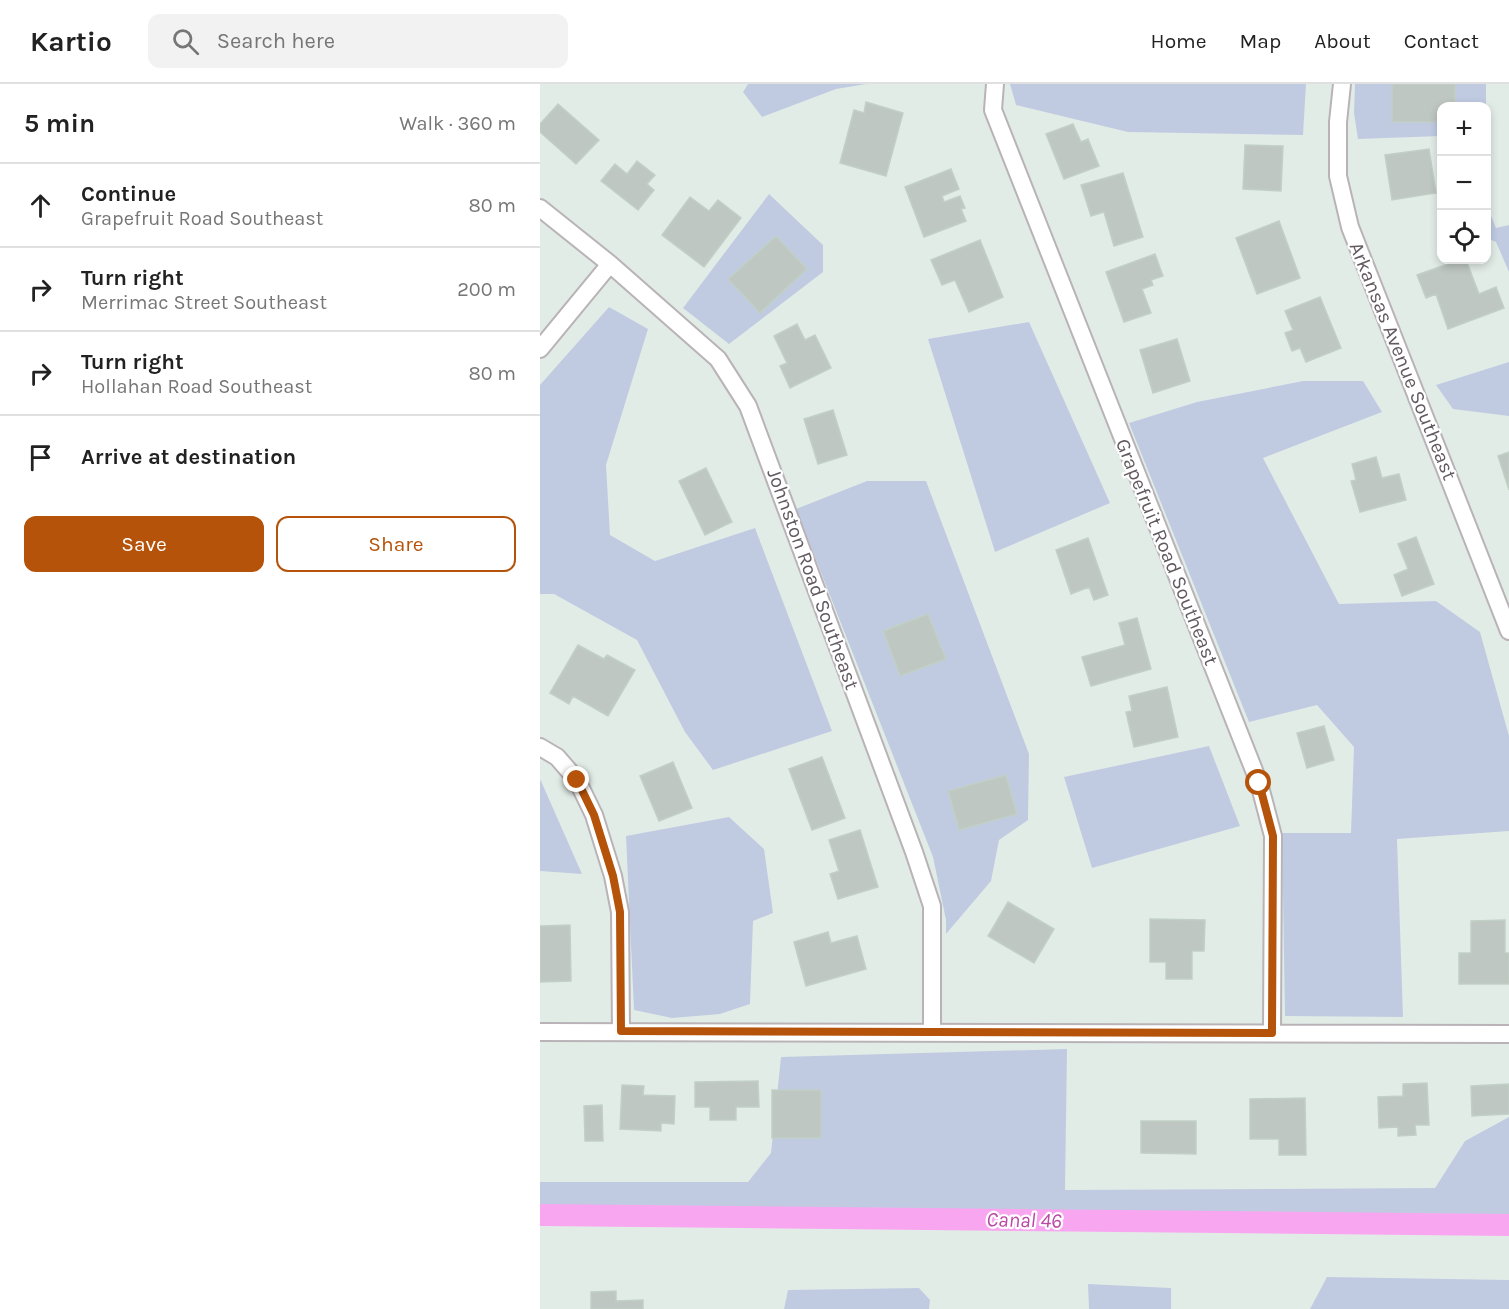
<!DOCTYPE html>
<meta charset="utf-8">
<style>
:root{--surface:#fff;--page:#f2f2f2;--text:#222;--muted:#767676;--line:#e0e0e0;--accent:#b45309}
body{margin:0;font-family:Karla,sans-serif;background:var(--page);color:var(--text)}
.controls{position:absolute;right:18px;top:18px;display:grid;overflow:hidden;border-radius:12px;box-shadow:0 3px 9px #0003}
.controls button{width:54px;height:54px;display:grid;place-items:center;padding:0;border:0;border-bottom:2px solid var(--line);background:var(--surface);color:var(--text);font:30px sans-serif}
.stop{position:absolute;width:18px;height:18px;margin:-14px;border:4px solid #b45309;border-radius:50%;background:#fff}
.stop.end{background:#b45309;border-color:#fff;box-shadow:0 2px 6px #0008}
.list{margin:0;padding:0;list-style:none}
h2{display:flex;justify-content:space-between;align-items:center;height:78px;margin:0;padding:0 24px;font-size:26px}
h2 small{font-size:20px;font-weight:400;color:var(--muted)}
.list li{display:grid;grid-template-columns:39px 1fr auto;gap:18px;align-items:center;box-sizing:border-box;height:84px;padding:0 24px;border-top:2px solid var(--line)}
.list b{display:block;font-size:22px;white-space:nowrap}
.list p{margin:0;font-size:20px;white-space:nowrap;color:var(--muted)}
.list em{font-size:20px;font-style:normal;color:var(--muted)}
.actions{display:flex;gap:12px;padding:18px 24px}
.actions a{flex:1;padding:14px 0;border:2px solid var(--accent);border-radius:12px;text-align:center;font-size:21px;color:var(--accent)}
.actions .main{background:var(--accent);color:#fff}
.icon{flex:none;width:33px;height:33px;fill:none;stroke:currentColor;stroke-width:2;stroke-linecap:round;stroke-linejoin:round}
.map{position:relative;flex:none;width:969px;height:1225px;overflow:hidden}
header{display:flex;align-items:center;gap:36px;box-sizing:border-box;height:84px;padding:0 30px;background:var(--surface);border-bottom:2px solid var(--line)}
header strong{font-size:28px}
nav{display:flex;gap:33px;margin-inline-start:auto;font-size:21px}
.search{width:420px;height:54px;background:var(--page);display:flex;align-items:center;gap:15px;box-sizing:border-box;padding:0 21px;border-radius:12px;color:var(--muted);font-size:22px}
main{display:flex}
aside{flex:1;background:var(--surface)}
.map>svg:first-child{display:block}
.green{fill:#c0cbe2}
.lines{fill:none;stroke-linecap:round;stroke-linejoin:round}
.canal{stroke:#f9a6f0;stroke-width:22}
.building{fill:#bfc7c2;stroke:#c1d0c6;stroke-width:1.5}
.minor-casing{stroke:#b9b3b7;stroke-width:20}
.minor{stroke:#fff;stroke-width:16}
.route{stroke:#b45309;stroke-width:8}
.labels{text-anchor:middle;dominant-baseline:central;stroke-width:4.5;stroke-linejoin:round;paint-order:stroke}
.street-label{font-size:20px;fill:#625a60;stroke:#fff}
.water-label{font-size:21px;font-style:italic;fill:#ba4aa5;stroke:#fff}
</style>
<header>
<strong>Kartio</strong>
<div class="search"><svg class="icon" aria-label="search" viewBox="0 0 24 24"><circle cx="10" cy="10" r="6"/><path d="M15 15l6 6"/></svg>Search here</div>
<nav><a>Home</a><a>Map</a><a>About</a><a>Contact</a></nav>
</header>
<main>
<aside>
<h2>5 min<small>Walk · 360 m</small></h2>
<ul class="list">
<li><svg class="icon" aria-label="ahead" viewBox="0 0 24 24"><path d="M12 20V5M6 11l6-6 6 6"/></svg><div><b>Continue</b><p>Grapefruit Road Southeast</p></div><em>80 m</em></li>
<li><svg class="icon" aria-label="right" viewBox="0 0 24 24"><path d="M7 20v-9h11M14 6l5 5-5 5"/></svg><div><b>Turn right</b><p>Merrimac Street Southeast</p></div><em>200 m</em></li>
<li><svg class="icon" aria-label="right" viewBox="0 0 24 24"><path d="M7 20v-9h11M14 6l5 5-5 5"/></svg><div><b>Turn right</b><p>Hollahan Road Southeast</p></div><em>80 m</em></li>
<li><svg class="icon" aria-label="arrive" viewBox="0 0 24 24"><path d="M6 21V4h12l-3 4 3 4H6"/></svg><div><b>Arrive at destination</b></div></li>
</ul>
<div class="actions"><a class="main">Save</a><a>Share</a></div>
</aside>
<div class="map">
<svg width="969" height="1225" viewBox="0 0 969 1225">
<rect width="100%" height="100%" fill="#e2ece7"/>
<path class="green" d="M208,0H326L296,5L222,33L203,8Z
M470,0H766L763,51L588,48L476,21Z
M815,0H946V22H902L901,52L818,55L814,29Z
M229,110L283,161V188L189,260L143,224Z
M947,122L956,144L969,141V188L956,158L947,154Z
M69,223L108,245L66,381L70,451L115,477L215,444L292,647L173,686L145,648L97,556L14,510H0V301Z
M489,238L570,419L455,468L388,255Z
M969,278V332L913,325L896,301Z
M763,297H823L842,328L723,374L799,520L896,517L940,548L969,652V747L857,755L863,933L745,932L742,749H811L814,663L777,621L709,638L589,339L657,318Z
M327,397H386L489,670L488,736L459,756L451,797L406,850V836L393,773L256,425Z
M669,662L700,742L552,784L524,693Z
M0,696L1,697L42,790L0,787Z
M189,733L224,765L233,829L213,837L210,920L180,930L132,934L94,926L86,752Z
M527,965L525,1106L895,1104L925,1057L969,1033V1133L0,1122V1098H208L231,1069L241,973Z
M787,1193L969,1196V1225H770Z
M548,1200L631,1204V1225H549Z
M379,1204L390,1216L389,1225H244L248,1206Z"/>
<g class="lines">
<path class="canal" d="M0,1131L969,1141"/>
</g>
<path class="building" d="M852,0H915V22H902V38H852Z
M326,18L363,29L346,92L300,79L314,26L324,29Z
M18,20L59,56L36,80L0,48V40Z
M533,40L541,58L548,55L559,82L524,95L506,50Z
M705,61L743,62L741,107L703,105Z
M889,65L896,109L852,116L845,71Z
M97,77L115,91L107,100L114,106L98,126L61,97L75,80L87,90Z
M411,85L419,105L402,112L404,118L420,112L425,124L421,125L426,137L384,153L365,103Z
M583,89L603,153L574,162L564,128L551,132L541,101Z
M150,113L169,127L178,116L201,134L164,183L122,151Z
M739,137L760,194L717,210L696,154Z
M236,152L267,185L220,229L188,195Z
M440,156L463,213L429,228L415,196L402,201L391,176Z
M615,170L623,192L611,196L613,201L602,205L611,229L584,238L566,188Z
M919,176H926L939,210L956,203L964,224L908,245L896,210L886,214L877,191Z
M780,213L801,264L766,278L760,264L752,267L745,249L753,246L745,227Z
M257,240L265,256L275,251L291,284L250,304L240,282L247,279L234,252Z
M637,255L650,297L613,309L600,266Z
M293,326L307,371L278,380L264,335Z
M969,368V406L958,372Z
M836,373L842,394L859,390L866,416L820,428L811,397L816,396L812,380Z
M166,384L192,438L165,451L139,397Z
M876,453L894,500L862,512L854,491L868,485L858,460Z
M548,454L568,511L554,516L549,503L531,510L516,466Z
M388,530L406,575L360,592L343,547Z
M597,534L611,585L551,602L542,573L585,561L579,539Z
M38,561L64,575L67,571L95,586L68,632L33,612L29,620L10,609Z
M627,603L638,653L594,663L586,628L592,627L589,612Z
M784,642L794,676L767,684L757,649Z
M282,673L305,734L272,746L249,685Z
M133,678L152,724L119,737L100,692Z
M466,691L477,730L419,746L408,707Z
M320,746L338,803L298,815L290,790L299,787L289,756Z
M468,818L514,845L494,879L448,852Z
M610,835L665,836L664,867H652V895H626V878H610Z
M965,836V869H969V900H919V869H931V837Z
M30,841L31,897L0,898V842Z
M288,848L291,859L317,852L326,885L266,902L254,858Z
M218,997L219,1023H196V1036H170V1023H155V998Z
M887,999L889,1041H875L876,1051L858,1052V1043L839,1044L838,1013L863,1012V1000Z
M969,1000V1030L932,1032L931,1002Z
M82,1001L104,1002L103,1011L135,1012L134,1040L121,1039V1047L80,1045Z
M232,1006H281V1054H232Z
M765,1014L766,1071H739V1055H710V1015Z
M62,1021L63,1057H45L44,1022Z
M601,1037H656V1070L601,1069Z
M76,1207V1217L103,1216V1225H51V1208Z"/>
<g class="lines">
<g class="minor-casing">
<path id="minor" d="M455,0L453,26L719,699L733,752L732,949
M802,0L798,38V92L810,143L969,547
M0,124L70,180L178,275L208,322L374,768L392,822V948
M0,265L70,180
M0,663L17,673L37,696L54,731L73,792L80,828L81,947
M0,948L969,950"/>
</g>
<use href="#minor" class="minor"/>
</g>
<g class="lines">
<path class="route" d="M37,696L54,731L73,792L80,828L81,947L732,949L733,752L719,699"/>
</g>
<g class="labels">
<g class="street-label">
<text transform="translate(863 277) rotate(68)">Arkansas Avenue Southeast</text>
<text transform="translate(627 468) rotate(68)">Grapefruit Road Southeast</text>
<text transform="translate(273 495) rotate(70)">Johnston Road Southeast</text>
</g>
<g class="water-label">
<text transform="translate(484 1136) rotate(1)">Canal 46</text>
</g>
</g>
</svg>
<div class="controls">
<button>+</button>
<button>−</button>
<button><svg class="icon" aria-label="locate" viewBox="0 0 24 24"><circle cx="12" cy="12" r="6"/><path d="M12 2v4M12 18v4M2 12h4M18 12h4"/></svg></button>
</div>
<div class="stop" style="left:719px;top:699px"></div>
<div class="stop end" style="left:37px;top:696px"></div>
</div>
</main>
